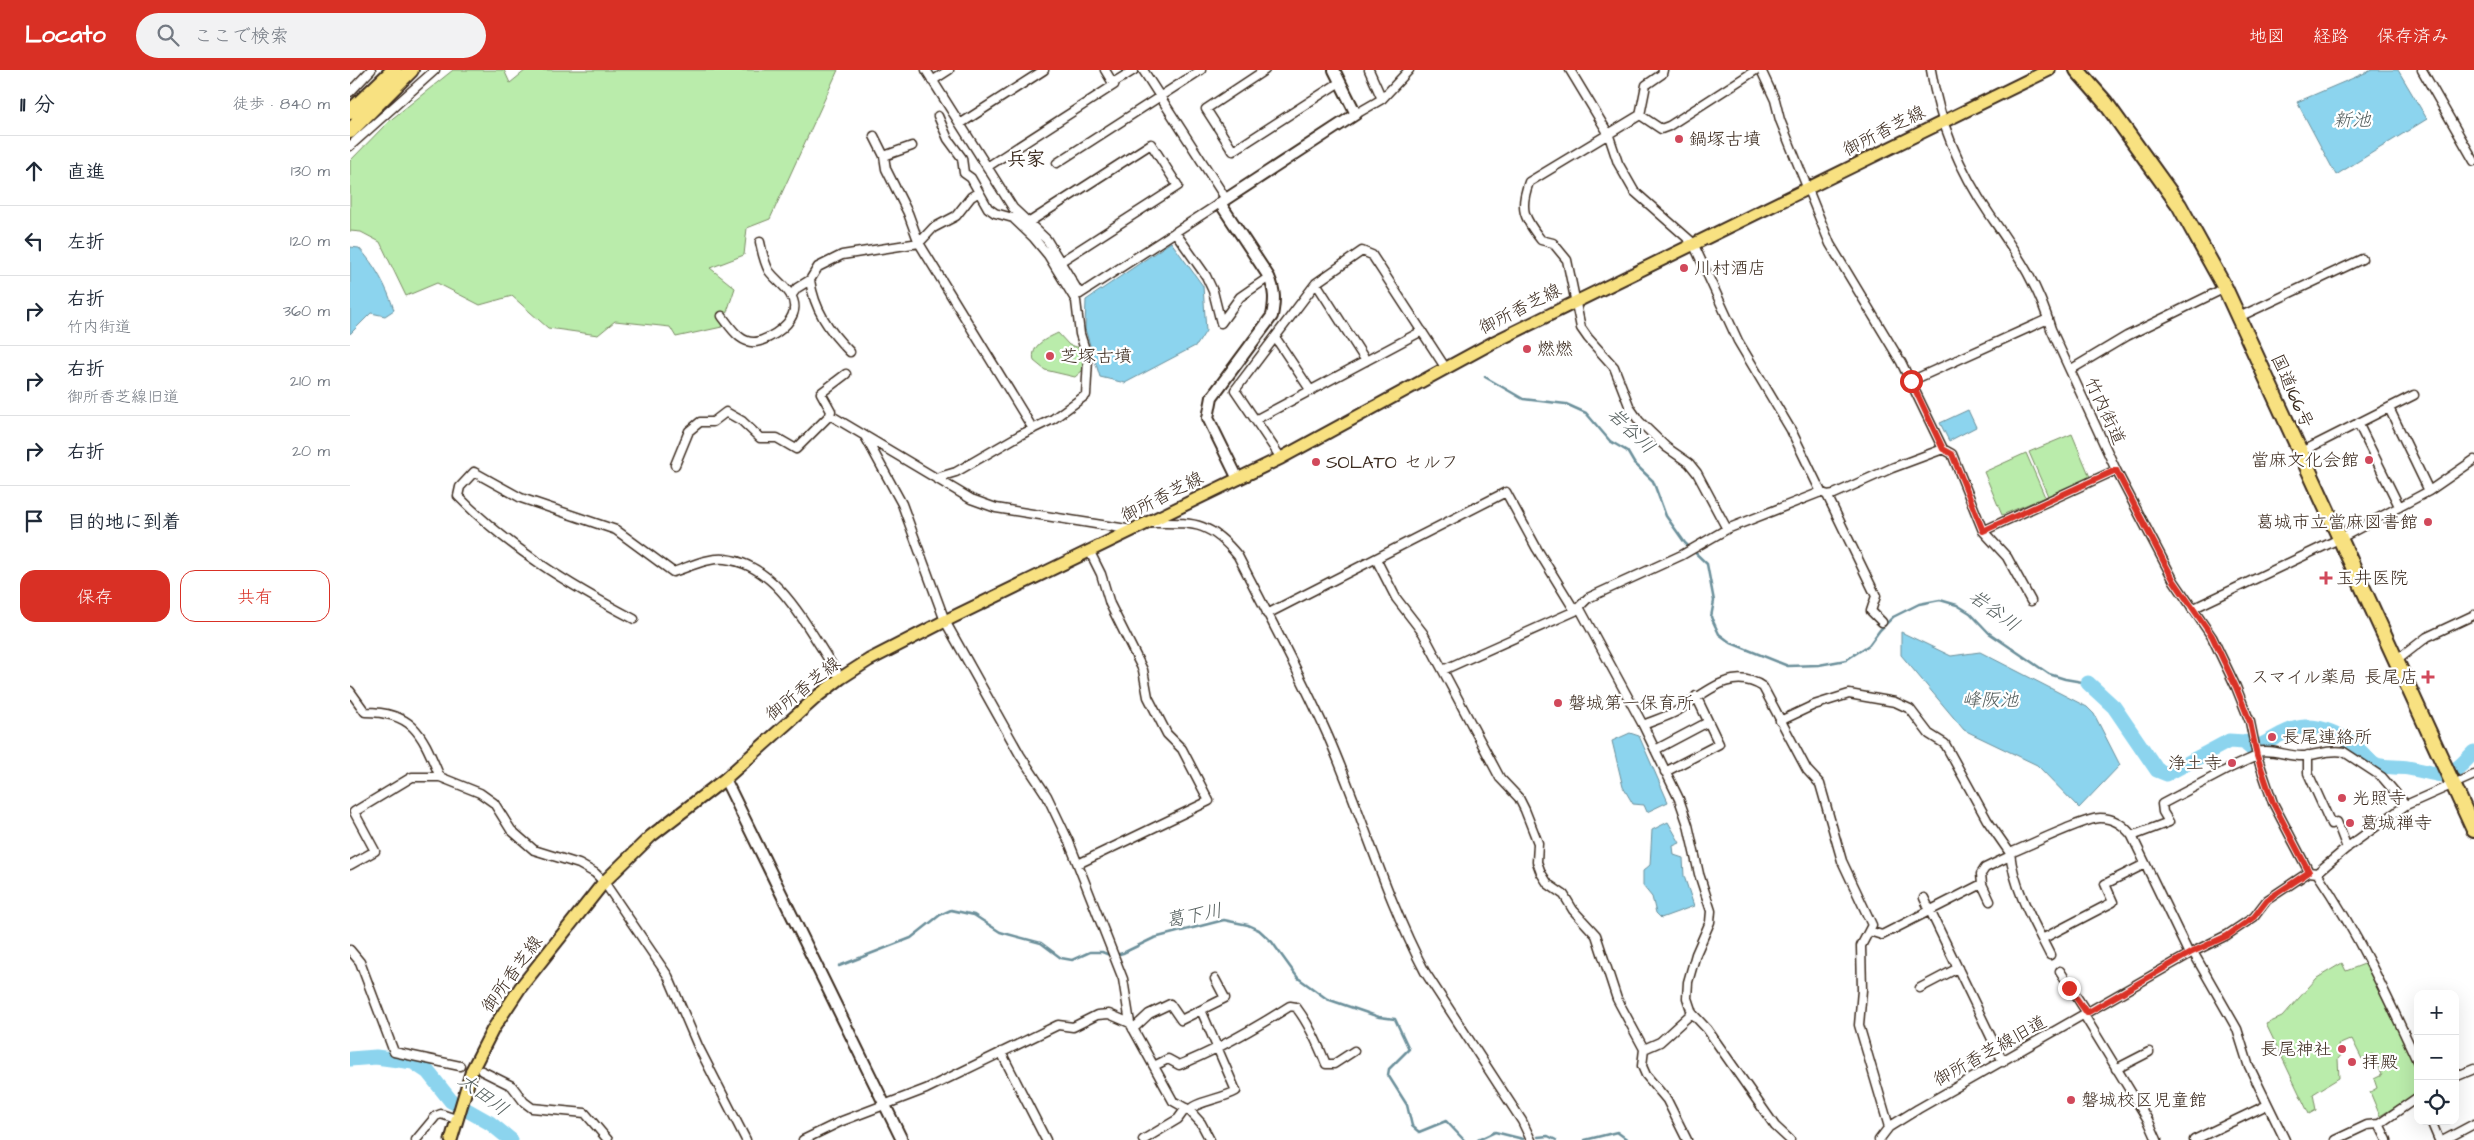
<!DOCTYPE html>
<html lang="ja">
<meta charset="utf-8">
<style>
:root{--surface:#fff;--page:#f2f2f3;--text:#1f2937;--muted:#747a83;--line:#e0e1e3;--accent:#d93025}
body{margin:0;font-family:"Architects Daughter","Klee One",sans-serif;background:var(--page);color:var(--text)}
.controls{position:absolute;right:15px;bottom:15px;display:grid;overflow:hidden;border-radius:10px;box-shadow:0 5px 20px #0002}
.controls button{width:45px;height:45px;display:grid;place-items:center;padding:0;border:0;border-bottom:1px solid var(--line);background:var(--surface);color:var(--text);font:25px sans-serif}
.stop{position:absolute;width:15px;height:15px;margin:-11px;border:4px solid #d93025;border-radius:50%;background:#fff}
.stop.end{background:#d93025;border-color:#fff;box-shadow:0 1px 5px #0008}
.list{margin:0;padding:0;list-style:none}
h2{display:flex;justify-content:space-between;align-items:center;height:65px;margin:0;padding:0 20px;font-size:21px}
h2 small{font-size:16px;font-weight:400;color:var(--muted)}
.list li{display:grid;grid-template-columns:32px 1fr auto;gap:15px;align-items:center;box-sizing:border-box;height:70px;padding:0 20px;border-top:1px solid var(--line)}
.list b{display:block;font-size:19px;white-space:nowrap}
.list p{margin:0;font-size:16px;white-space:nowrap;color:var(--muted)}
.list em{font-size:16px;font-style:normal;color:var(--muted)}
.actions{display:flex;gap:10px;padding:15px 20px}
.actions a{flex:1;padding:11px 0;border:1px solid var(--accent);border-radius:15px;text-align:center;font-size:18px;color:var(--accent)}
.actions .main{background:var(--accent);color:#fff}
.icon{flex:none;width:28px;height:28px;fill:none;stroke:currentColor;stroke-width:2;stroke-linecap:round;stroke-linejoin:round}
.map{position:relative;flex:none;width:2124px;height:1070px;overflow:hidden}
header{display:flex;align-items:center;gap:30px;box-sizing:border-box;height:70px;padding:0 25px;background:var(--accent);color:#fff}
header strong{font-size:24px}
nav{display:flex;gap:28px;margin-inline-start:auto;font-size:18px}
.search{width:350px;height:45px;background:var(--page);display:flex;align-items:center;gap:12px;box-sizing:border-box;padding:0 18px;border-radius:28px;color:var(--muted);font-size:19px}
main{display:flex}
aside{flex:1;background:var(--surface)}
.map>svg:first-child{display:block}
.green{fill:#baecab;stroke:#7a8b64}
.water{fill:#8cd4ee;stroke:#6c909b}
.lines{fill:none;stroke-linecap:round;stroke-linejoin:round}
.stream{stroke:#6c909b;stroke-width:2.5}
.river{stroke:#8cd4ee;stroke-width:15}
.street-casing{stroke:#3b2a1e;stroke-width:11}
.secondary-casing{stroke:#3b2a1e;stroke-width:14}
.primary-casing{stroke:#3b2a1e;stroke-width:15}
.highway-casing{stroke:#3b2a1e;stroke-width:18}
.street{stroke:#fff;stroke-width:8}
.secondary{stroke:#fff;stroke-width:10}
.primary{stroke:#f8e181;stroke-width:11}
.highway{stroke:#f8e181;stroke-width:14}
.route{stroke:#d93025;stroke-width:6}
.poi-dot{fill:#d1495b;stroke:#fff;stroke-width:2}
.labels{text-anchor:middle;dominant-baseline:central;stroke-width:4.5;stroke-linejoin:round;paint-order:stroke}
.street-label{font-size:18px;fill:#3b2a1e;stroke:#fff}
.poi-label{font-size:18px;fill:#3b2a1e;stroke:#fff;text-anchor:start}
.water-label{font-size:19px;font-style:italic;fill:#535d5c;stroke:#fff}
.neighbourhood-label{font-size:19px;font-weight:bold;fill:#3b2a1e;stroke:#fff}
</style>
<header>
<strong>Locato</strong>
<div class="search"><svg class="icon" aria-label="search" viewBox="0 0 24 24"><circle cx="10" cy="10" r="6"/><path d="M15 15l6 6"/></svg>ここで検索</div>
<nav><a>地図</a><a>経路</a><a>保存済み</a></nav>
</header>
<main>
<aside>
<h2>11 分<small>徒歩 · 840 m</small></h2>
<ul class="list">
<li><svg class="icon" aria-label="ahead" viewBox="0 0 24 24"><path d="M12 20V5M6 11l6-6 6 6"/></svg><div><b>直進</b></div><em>130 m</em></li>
<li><svg class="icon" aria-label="left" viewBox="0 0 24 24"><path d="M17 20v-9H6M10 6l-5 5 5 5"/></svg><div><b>左折</b></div><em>120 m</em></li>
<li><svg class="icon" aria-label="right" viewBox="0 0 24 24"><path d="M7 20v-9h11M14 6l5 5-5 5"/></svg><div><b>右折</b><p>竹内街道</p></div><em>360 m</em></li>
<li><svg class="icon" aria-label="right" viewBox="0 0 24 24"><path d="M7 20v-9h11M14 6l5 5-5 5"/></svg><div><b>右折</b><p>御所香芝線旧道</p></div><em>210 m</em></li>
<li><svg class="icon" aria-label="right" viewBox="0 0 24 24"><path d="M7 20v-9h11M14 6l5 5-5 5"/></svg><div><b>右折</b></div><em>20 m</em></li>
<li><svg class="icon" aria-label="arrive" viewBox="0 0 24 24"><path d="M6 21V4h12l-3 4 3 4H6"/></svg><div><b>目的地に到着</b></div></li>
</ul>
<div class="actions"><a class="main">保存</a><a>共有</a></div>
</aside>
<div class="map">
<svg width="2124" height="1070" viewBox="0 0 2124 1070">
<rect width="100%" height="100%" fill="#fff"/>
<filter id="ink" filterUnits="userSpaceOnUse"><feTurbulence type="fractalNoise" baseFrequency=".02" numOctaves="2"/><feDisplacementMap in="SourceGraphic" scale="10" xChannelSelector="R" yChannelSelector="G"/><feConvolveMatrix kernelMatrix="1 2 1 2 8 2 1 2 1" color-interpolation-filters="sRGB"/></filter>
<g filter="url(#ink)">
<path class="green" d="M103,0H154L160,13L176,0H488L420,149L397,158L394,185L360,198L385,218L372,257L326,267L320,257L265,251L248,265L198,258L162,226L130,235L87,213L56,226L30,172L11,162L0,161V91L38,52Z
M708,263L719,275L731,278L735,285L733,300L725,307L695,300L684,291C680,275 696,269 708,263Z
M1722,364L1740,407L1698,426L1679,382Z
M1676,383L1695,427L1652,445L1634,402Z
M1992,893L1996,901L2017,893L2068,1004V1023L2030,1046L2020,1022L2027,1018L2024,1009L2032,1005L2023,984L2012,989L2002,969L1988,975L1992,984L1988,989L1989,1008L1963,1024L1966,1040L1959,1044L1916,954L1932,947L1967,908Z"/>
<path class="water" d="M2022,0H2048L2077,49L1986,105L1947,32Z
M821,172L853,216L856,261L847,275L775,313L750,307L735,259L736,230Z
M0,177L9,178C25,195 37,217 44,240L35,246L21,243L0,264Z
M1618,340L1626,357L1599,371L1590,353Z
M1551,562L1601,586L1630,582L1737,637L1744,644L1770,695L1729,738L1687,695L1614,660L1551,585Z
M1280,663L1289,666L1318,732L1297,742L1294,735L1283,734L1273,717L1262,671Z
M1318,752L1330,773L1323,776L1324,785L1333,788L1334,806L1344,836L1311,848L1306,843L1302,827L1293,816V801L1300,795L1302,760Z"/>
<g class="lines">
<path class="stream" d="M1135,307L1173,329L1216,334L1236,343L1260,371L1277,381L1284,393L1303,411L1316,446L1335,473L1357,494L1364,531L1361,547L1369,564L1381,573L1438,596L1469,595L1496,590L1519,575L1530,560L1543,547L1569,534L1590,530L1607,535L1620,543L1639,563L1699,604L1715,609L1738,613
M489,896L561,868L590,845L601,840L624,845L650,862L691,873L711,888L722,890L740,882H752L762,886L773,883L804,868L874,850L898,855L909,860L922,872L948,908L977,929L1029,947L1045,949L1059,979L1039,999L1038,1005L1057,1035L1062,1056L1069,1062L1096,1051L1114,1070
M1188,1067L1198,1066L1206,1070
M1128,1070L1145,1062L1173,1069
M1235,1070L1267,1062L1278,1070"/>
<path class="river" d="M1738,613L1764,637L1807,700L1817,704L1879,671L1894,672L1902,679C1920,673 1935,658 1955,657C1971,656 1992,665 2004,675C2011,681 2019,692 2027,695C2036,698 2048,696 2058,698C2097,705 2094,714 2124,682
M0,989L26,987L63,992L78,1002L101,1031L140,1053L161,1070"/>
<g class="street-casing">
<path id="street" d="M576,0L663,138L697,170L730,224L870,133
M793,0L876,129
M915,0L856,39L883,81L990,12
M1019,0L1032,29
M1220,0L1258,63L1268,93L1284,121L1343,173L1388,271L1441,360L1471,422
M1313,0L1312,4L1296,15L1290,45L1179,112C1169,139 1174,148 1191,170L1203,173L1217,190L1231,258L1238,268L1264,297L1280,338L1289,351L1316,377L1339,393L1347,403L1377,459
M1411,0L1425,30L1430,50L1480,174L1551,292L1593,379L1602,384L1633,461L1657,487L1681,531
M1581,0C1589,51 1610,101 1640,145C1666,183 1688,213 1701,259L1766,400L1824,511L1862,567L1886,617L1900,652L1907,686L1923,733L1959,802
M2072,0L2124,91
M582,11L599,0
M763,13L784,0
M0,22L21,0
M1006,44L1032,29L1059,0
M1290,45L1311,59L1319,56L1406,0
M610,54L694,0
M524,66L534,86L536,99L558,143L569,173L683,359
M0,76L85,0
M534,86L562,76
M707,93L851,0
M637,97L764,15L755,0
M678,153L801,74L828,116L710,192
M825,162L856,206L863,221L871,253L890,227L919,207
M460,210C464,239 479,261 500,282
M966,213L1016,291
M441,226L447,218L460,210L468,197L492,185L569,173L583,158L606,146L621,127L629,122
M372,246C381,258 392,277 410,271C427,265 455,246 440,224C434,215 425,209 419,201C414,192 412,181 410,172
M1889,247L2012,189
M925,267L961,321
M1720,300L1777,266L1875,218
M1561,311L1698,249
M2039,338L2079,421
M480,345L481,341L471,323L496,304
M905,350L1072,261
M2008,353L2049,436
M516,368L552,434L595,551L670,685L697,726L719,772L773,909L780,953L823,1031L839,1040L851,1053L860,1070
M1949,383L2064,325
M931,388L885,320L966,213L1012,181L1022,185L1095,297
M325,395L339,361L350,352H363L376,342L392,351L410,368H427L446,379L480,345L621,429L646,438L783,460
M586,408L606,402L670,365L703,349L736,325L738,289L730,264L726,231L698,185L683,167L663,148L645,143L638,138L621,108L614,103L612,88L598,69L588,46
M1477,425L1526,526L1521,541L1532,552
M801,453C843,453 859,450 888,486C918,545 951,605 978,666C1012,744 1035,826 1075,902L1172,1051L1181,1070
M1633,461L1766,400
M1026,489L1046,528L1073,563L1150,708L1169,728L1175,740L1188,773L1187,792L1191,803L1198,814L1214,825L1223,840L1246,865L1267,929L1294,979L1292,996L1296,1005L1317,1030L1337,1070
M1229,537L1293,655L1329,729L1338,755L1349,804L1361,841L1360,852L1346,884L1338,912L1337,928L1342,943L1357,959L1425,1056L1440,1070
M1842,539L1991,468L2079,421L2124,390
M917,544L1156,422L1187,479L1225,541
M284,549C219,515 159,478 108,426L110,417L124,402L171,428L266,460L323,502C339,497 359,487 375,489C432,495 461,567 491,608
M2046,591L2077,567L2124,545
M1093,600L1225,541L1238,528L1332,485L1377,459L1471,422L1477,425L1484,424L1542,398L1593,379
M0,621L15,642C65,642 72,665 90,707
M1430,651L1464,635L1499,624L1545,632L1560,639L1579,664L1595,674L1637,750L1660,783C1678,776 1735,748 1750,748C1764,748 1774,755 1782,766L1839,884
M1293,655C1305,650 1319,646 1329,640C1355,623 1382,596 1413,617L1457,700L1470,714L1492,791L1522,855L1511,876L1512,920L1509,955L1539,1057
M1305,680L1358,652
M1906,682C1924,678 1937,687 1954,686C1967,685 1980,679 1994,682L2032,707L2056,735
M1958,685V703L1981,754L1987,752L1997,778
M1315,702L1369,674L1346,626
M1782,766L1819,752L1813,742L1812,734L1882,697L1907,686
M1660,783C1664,819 1684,853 1700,885
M728,794L859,731L832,679L817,664L798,627L793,600L760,534L751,504L740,482
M0,795L25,781L4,742L62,707H90L130,723L144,733L161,760L184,780L229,794L245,803L254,812L318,906L348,976L396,1070
M1967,803L1999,776L2056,735L2124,705
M1574,828L1653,992
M1640,831L1632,814L1631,804L1635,798L1660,786
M1519,861L1532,865L1632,814
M1692,869L1763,832L1755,814L1795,794
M0,880L10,892L44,982L110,996
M1843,882L1887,959L1898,994L1935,1070
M1710,901L1737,943
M1570,918L1608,898
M1734,945L1798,1050L1807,1070
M783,959L799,944L820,934L831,950L875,928L865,909
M1294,979L1310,972L1342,943
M651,982L696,1070
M804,996L818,989L829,995C868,980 905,958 940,936L946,937C959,954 968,974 976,994H984L1004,981
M1766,999L1799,982
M132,1001L162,1016L174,1032L182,1038L235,1043L258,1070
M2105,1007L2124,999
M839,1040C848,1031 872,1029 886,1021L851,940
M2081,1051L2089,1070
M66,1070L86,1046L91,1044L106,1049
M453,1070L492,1051L576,1019L708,955L723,957L747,945L759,944L780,953
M793,1070L828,1049L836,1038
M1529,1070L1539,1057L1568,1039L1843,882L1877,865L1904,847L1917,830L1959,802L1967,803C2008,863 2038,928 2068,993
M1844,1070L1917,1035
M1985,1070L2017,1055L2029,1054
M2037,1070L2029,1054L2068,1027
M2094,1070L2124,1054"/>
</g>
<g class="secondary-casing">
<path id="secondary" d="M888,409L858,348L862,327L922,246C925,230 925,221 919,207L870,133L1006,44L984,0
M375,709L552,1070"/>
</g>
<g class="primary-casing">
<path id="primary" d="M101,1070L122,1000L143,959L170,918L254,812L301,766L375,709L469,625L491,608L519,590L595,551L931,388L1144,272L1699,0"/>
</g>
<g class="highway-casing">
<path id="highway" d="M1727,0L1755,32L1829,135L1875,218L2124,760
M0,42L44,0
M0,61L61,0"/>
</g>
<use href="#street" class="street"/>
<use href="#secondary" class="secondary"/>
<use href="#primary" class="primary"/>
<use href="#highway" class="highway"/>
</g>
</g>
<g class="lines" filter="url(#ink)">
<path class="route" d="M1561,311L1593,379L1602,384L1633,461L1766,400L1824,511L1862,566L1886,617L1900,652L1907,686L1923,733L1959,802L1917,830L1904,847L1877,866L1842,882L1737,943L1719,918"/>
</g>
<g class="poi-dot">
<circle cx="1329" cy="69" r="5"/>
<circle cx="1334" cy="198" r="5"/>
<circle cx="1177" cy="279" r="5"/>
<circle cx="700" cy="286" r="5"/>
<circle cx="2019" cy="390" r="5"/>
<circle cx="966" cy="392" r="5"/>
<circle cx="2078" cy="452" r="5"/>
<path d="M1973.5 500.5h5v5h5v5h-5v5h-5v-5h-5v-5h5z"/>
<path d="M2075.5 599.5h5v5h5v5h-5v5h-5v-5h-5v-5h5z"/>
<circle cx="1208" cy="633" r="5"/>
<circle cx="1922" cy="667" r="5"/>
<circle cx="1882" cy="693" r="5"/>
<circle cx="1992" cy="728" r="5"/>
<circle cx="2000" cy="753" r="5"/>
<circle cx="1992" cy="979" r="5"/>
<circle cx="2002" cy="992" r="5"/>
<circle cx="1721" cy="1030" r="5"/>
</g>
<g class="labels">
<g class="street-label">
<text transform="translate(1534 61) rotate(-27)">御所香芝線</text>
<text transform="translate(1170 239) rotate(-27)">御所香芝線</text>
<text transform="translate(1942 321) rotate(66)">国道166号</text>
<text transform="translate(1755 341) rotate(65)">竹内街道</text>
<text transform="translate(812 427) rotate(-27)">御所香芝線</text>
<text transform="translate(453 619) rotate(-39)">御所香芝線</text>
<text transform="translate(162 904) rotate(-54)">御所香芝線</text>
<text transform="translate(1640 981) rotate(-29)">御所香芝線旧道</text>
</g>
<g class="poi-label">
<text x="1339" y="69">鍋塚古墳</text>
<text x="1344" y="198">川村酒店</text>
<text x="1187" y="279">燃燃</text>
<text x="710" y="286">芝塚古墳</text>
<text x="2009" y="390" text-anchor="end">當麻文化会館</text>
<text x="976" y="392">SOLATO セルフ</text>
<text x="2068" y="452" text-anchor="end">葛城市立當麻図書館</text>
<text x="1986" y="508">玉井医院</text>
<text x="2068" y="607" text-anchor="end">スマイル薬局 長尾店</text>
<text x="1218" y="633">磐城第一保育所</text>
<text x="1932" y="667">長尾連絡所</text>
<text x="1872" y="693" text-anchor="end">浄土寺</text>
<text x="2002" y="728">光照寺</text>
<text x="2010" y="753">葛城禅寺</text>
<text x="1982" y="979" text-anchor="end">長尾神社</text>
<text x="2012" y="992">拝殿</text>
<text x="1731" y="1030">磐城校区児童館</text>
</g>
<g class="water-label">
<text x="2002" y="50">新池</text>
<text transform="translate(1281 361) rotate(44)">岩谷川</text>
<text transform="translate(1644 541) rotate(36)">岩谷川</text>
<text x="1640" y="630">峰阪池</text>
<text transform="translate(844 846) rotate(-11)">葛下川</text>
<text transform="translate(133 1025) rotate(37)">太田川</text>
</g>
<g class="neighbourhood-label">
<text x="676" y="89">兵家</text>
</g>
</g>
</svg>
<div class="controls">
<button>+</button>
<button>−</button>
<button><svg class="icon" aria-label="locate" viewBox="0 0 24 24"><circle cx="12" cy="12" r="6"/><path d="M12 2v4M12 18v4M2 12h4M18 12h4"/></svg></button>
</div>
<div class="stop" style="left:1561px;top:311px"></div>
<div class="stop end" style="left:1719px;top:918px"></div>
</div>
</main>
